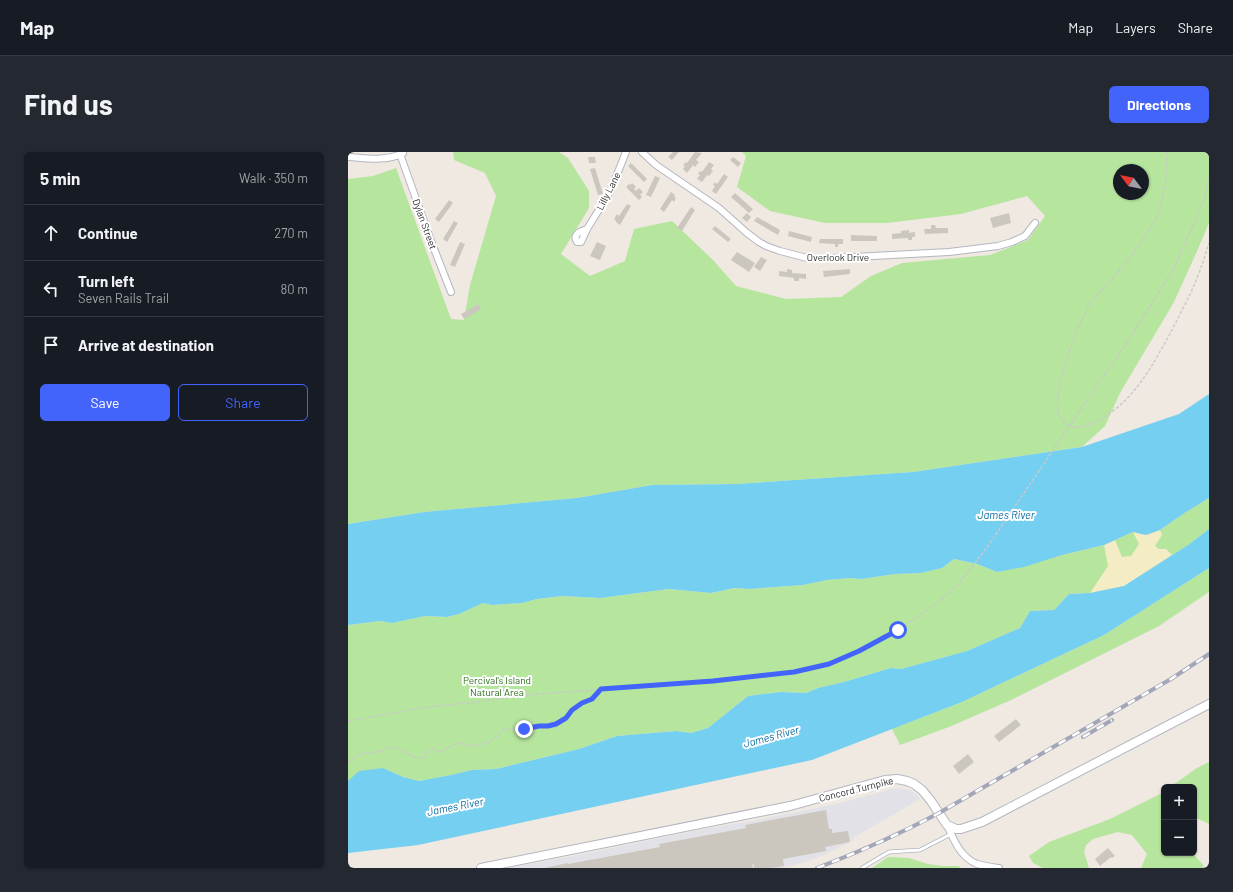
<!DOCTYPE html>
<meta charset="utf-8">
<style>
:root{--surface:#171b24;--page:#242831;--text:#f1f3f6;--muted:#9ea1a6;--line:#363941;--accent:#4264fb}
body{margin:0;font-family:Barlow,sans-serif;background:var(--page);color:var(--text)}
.controls{position:absolute;right:12px;bottom:12px;display:grid;overflow:hidden;border-radius:6px;box-shadow:0 1px 3px #0004}
.controls button{width:36px;height:36px;display:grid;place-items:center;padding:0;border:0;border-bottom:1px solid var(--line);background:var(--surface);color:var(--text);font:20px sans-serif}
.compass{position:absolute;left:765px;top:12px;width:36px;height:36px;border-radius:50%;background:var(--surface);box-shadow:0 1px 3px #0004;rotate:302deg}
.stop{position:absolute;width:12px;height:12px;margin:-9px;border:3px solid #4264fb;border-radius:50%;background:#fff}
.stop.end{background:#4264fb;border-color:#fff;box-shadow:0 1px 4px #0008}
.list{margin:0;padding:0;list-style:none}
h2{display:flex;justify-content:space-between;align-items:center;height:52px;margin:0;padding:0 16px;font-size:17px}
h2 small{font-size:13px;font-weight:400;color:var(--muted)}
.list li{display:grid;grid-template-columns:26px 1fr auto;gap:12px;align-items:center;box-sizing:border-box;height:56px;padding:0 16px;border-top:1px solid var(--line)}
.list b{display:block;font-size:15px;white-space:nowrap}
.list p{margin:0;font-size:13px;white-space:nowrap;color:var(--muted)}
.list em{font-size:13px;font-style:normal;color:var(--muted)}
.actions{display:flex;gap:8px;padding:12px 16px}
.actions a{flex:1;padding:9px 0;border:1px solid var(--accent);border-radius:6px;text-align:center;font-size:14px;color:var(--accent)}
.actions .main{background:var(--accent);color:#fff}
.icon{flex:none;width:22px;height:22px;fill:none;stroke:currentColor;stroke-width:2;stroke-linecap:round;stroke-linejoin:round}
.map{position:relative;flex:none;width:861px;height:716px;overflow:hidden;border-radius:6px}
header{display:flex;align-items:center;gap:24px;box-sizing:border-box;height:56px;padding:0 20px;background:var(--surface);border-bottom:1px solid var(--line)}
header strong{font-size:19px}
nav{display:flex;gap:22px;margin-inline-start:auto;font-size:14px}
.intro{display:flex;align-items:center;justify-content:space-between;box-sizing:border-box;height:96px;padding:0 24px}
h1{margin:0;font-size:28px}
.button{padding:10px 18px;border-radius:6px;background:var(--accent);color:#fff;font-size:14px;font-weight:700}
main{display:flex;gap:24px;padding:0 24px}
aside{flex:1;background:var(--surface);border-radius:6px;box-shadow:0 1px 3px #0004}
.map>svg:first-child{display:block}
.industrial{fill:#e3e1e8}
.green{fill:#b6e59e;fill-rule:evenodd}
.sand{fill:#f3ecc5}
.water{fill:#75cff0}
.building{fill:#cbc7bf}
.lines{fill:none;stroke-linecap:round;stroke-linejoin:round}
.lane-casing{stroke:#b4b7c1;stroke-width:4.5}
.street-casing{stroke:#b4b7c1;stroke-width:8}
.secondary-casing{stroke:#b4b7c1;stroke-width:10}
.path{stroke:#c9c9c9;stroke-width:1.5;stroke-dasharray:3 2;stroke-linecap:butt}
.lane{stroke:#fff;stroke-width:3}
.street{stroke:#fff;stroke-width:6}
.secondary{stroke:#fff;stroke-width:8}
.rail-casing{stroke:#a3a6b8;stroke-width:4}
.rail{stroke:#fff;stroke-width:2.5;stroke-dasharray:8;stroke-linecap:butt}
.path-bridge{stroke:#c9c9c9;stroke-width:1.5;stroke-dasharray:3 2;stroke-linecap:butt}
.route{stroke:#4264fb;stroke-width:5}
.labels{text-anchor:middle;dominant-baseline:central;stroke-width:4;stroke-linejoin:round;paint-order:stroke}
.street-label{font-size:10px;fill:#2e2e2e;stroke:#fff}
.park-label{font-size:10px;fill:#2c6e1b;stroke:#fff}
.water-label{font-size:11px;font-style:italic;fill:#0d6fa3;stroke:#fff}
</style>
<header>
<strong>Map</strong>
<nav><a>Map</a><a>Layers</a><a>Share</a></nav>
</header>
<div class="intro"><h1>Find us</h1><a class="button">Directions</a></div>
<main>
<aside>
<h2>5 min<small>Walk · 350 m</small></h2>
<ul class="list">
<li><svg class="icon" aria-label="ahead" viewBox="0 0 24 24"><path d="M12 20V5M6 11l6-6 6 6"/></svg><div><b>Continue</b></div><em>270 m</em></li>
<li><svg class="icon" aria-label="left" viewBox="0 0 24 24"><path d="M17 20v-9H6M10 6l-5 5 5 5"/></svg><div><b>Turn left</b><p>Seven Rails Trail</p></div><em>80 m</em></li>
<li><svg class="icon" aria-label="arrive" viewBox="0 0 24 24"><path d="M6 21V4h12l-3 4 3 4H6"/></svg><div><b>Arrive at destination</b></div></li>
</ul>
<div class="actions"><a class="main">Save</a><a>Share</a></div>
</aside>
<div class="map">
<svg width="861" height="716" viewBox="0 0 861 716">
<rect width="100%" height="100%" fill="#efe9e1"/>
<path class="industrial" d="M551,636L562,638L569,643L572,647L505,686L506,688L476,703L454,711L435,716H160L225,704L361,676L404,669L488,652L544,637Z"/>
<path class="green" d="M105,0H211L220,6L241,39V56L213,102L242,124L277,109L286,77L324,69L365,108L388,134L438,147L493,145L523,124L554,111L642,103L680,88L697,64L679,44L613,62L539,71H477L422,59L389,35L398,4L394,0H861V71L850,97L826,150L772,241L757,274L734,295L565,320L390,332L304,333L229,346L76,360L0,372V27L25,24L48,16L103,167L116,168L122,133L148,44L137,21L106,8ZM771,18H795V42H771Z
M861,346V377L840,393L776,434L742,441L721,442L706,458L682,459L672,476L619,499L553,517L543,516L496,530L470,536L458,541L433,540L400,544L360,576L343,581L328,579L269,584L231,597L148,617L124,618L103,623L71,629L55,625L35,616L0,629V473L32,469L44,471L77,464L99,465L111,462L135,451L144,453L174,451L189,447L214,444L252,446L321,437L363,441L388,436L401,437L455,433L479,428L501,426L514,427L547,422L573,421L594,416L606,407L629,412L649,420L714,403L756,393L785,380L798,383L812,378L835,362Z
M861,416V440L811,474L663,548L601,575L552,593L544,577L614,550L756,483Z
M861,610V672L846,665V635H822L849,616Z
M816,640V701H845L855,713L856,716H793L799,702L784,683L770,680L745,687L738,693L736,700L741,716H695L685,711L681,704L701,690L762,667Z
M540,705L561,706L580,712L595,714H611L612,716H524Z"/>
<path class="sand" d="M812,378L814,383L807,394L811,397H818L824,403L776,434L742,441L760,414L756,393L767,388L774,405L783,404L791,392L785,380L798,383Z"/>
<path class="water" d="M861,242V346L835,362L812,378L798,383L785,380L756,393L714,403L676,415L649,420L629,412L606,407L594,416L573,421L547,422L514,427L501,426L479,428L455,433L401,437L387,436L363,441L321,437L252,446L214,444L189,447L174,451L144,453L135,451L111,462L99,465L77,464L44,471L32,469L0,473V372L76,360L229,346L304,333L390,332L565,320L734,295L831,262Z
M861,377V416L756,483L614,550L464,608L70,693L0,701V629L11,619L35,616L55,625L71,629L103,623L124,618L148,617L231,597L269,584L328,579L343,581L360,576L400,544L433,540L458,541L470,536L496,530L543,516L553,517L619,499L672,476L682,459L706,458L721,442L742,441L776,434L840,393Z"/>
<path class="building" d="M325,0H331L324,8L320,5Z
M347,0L354,1L348,8L351,10L347,15L345,13L339,21L335,17L337,14L335,13L338,10L339,11Z
M240,5H247L248,11H241Z
M385,5L393,11L390,15L382,8Z
M361,10L366,13L363,17L365,19L361,24L359,23L354,30L349,27L352,23L350,22L352,19L354,20Z
M283,11L299,27L296,30L280,14Z
M247,16L255,42L250,43L242,17Z
M376,22L380,25L368,42L364,39L367,34L365,33L367,30L369,32Z
M307,24L312,26L303,45L298,43Z
M284,31L288,35L286,37L288,39L291,36L295,40L292,43L294,45L291,48L278,35L281,32L282,33Z
M323,40L327,43L326,45L328,46L326,50L324,48L316,60L312,57Z
M387,41L405,57L401,61L383,45Z
M101,48L105,51L91,70L87,67Z
M279,52L283,54L272,73L268,70V69L266,67L269,62L271,64Z
M343,55L347,58L334,79L329,76Z
M399,61L403,65L399,70L394,66Z
M661,61L663,71L645,76L642,66Z
M409,65L432,78L430,83L406,69Z
M106,69L110,71L99,90L95,87Z
M583,73H587L588,76H600V81L577,82L576,77H583Z
M367,74L383,87L380,90L364,77Z
M561,78V81L567,80V85H564V88H560V86L544,87V82L553,81V79Z
M441,79L464,85L463,90L440,84Z
M503,83L529,84V89H503Z
M472,87H495V92H490V95H487V92L471,91Z
M112,90L117,92L107,115L102,113Z
M249,90L258,94L252,108L242,104Z
M389,100L407,111L401,120L383,108Z
M413,105L419,108L412,119L406,115Z
M439,117L444,118V121L458,122V127L451,126V129H446V126L431,124V119L439,120Z
M502,117V122L476,125L475,119Z
M131,152L133,157L116,167L113,162Z
M668,567L673,573L651,590L646,584Z
M620,602L626,610L611,622L605,614Z
M478,658L481,677H484V681L500,679L502,690L477,695L478,699L435,707L436,714L423,716H406V712L404,713L405,716H196L220,711V712L312,695L311,692L398,676L397,673Z
M760,696L767,704L764,706L763,705L752,714L747,707Z"/>
<g class="lines">
<g class="lane-casing">
<path id="lane" d="M514,716L541,700L572,698L603,682"/>
</g>
<g class="street-casing">
<path id="street" d="M294,0L308,13L371,56L399,81L411,90L418,94L432,99L459,106H486L601,100L650,94L664,90L677,84L687,71
M52,2L83,89L103,140
M0,5C18,6 38,10 55,1
M239,77L262,40L278,0
M239,77L233,90H229C224,82 233,79 239,77Z
M599,673C606,688 612,705 629,712C636,714 644,715 651,716"/>
</g>
<g class="secondary-casing">
<path id="secondary" d="M133,716L442,654L537,628L549,627L559,629L566,632L574,638L583,649L599,673L608,677H613L634,670L861,552"/>
</g>
<path class="path" d="M819,0C819,23 817,47 807,68C795,90 779,110 762,129C755,137 747,145 741,154C729,174 707,234 710,257C710,262 713,267 716,270C726,280 739,274 749,269C786,250 804,214 823,180C832,162 842,144 849,126C854,114 857,103 861,91
M727,266L778,192L824,120L856,49L861,26
M0,569L79,555L128,550L177,543L365,529L446,520L481,512L511,499L550,478L580,458L600,442L618,423
M0,610L10,603L16,601L32,600L42,596H48L67,605L74,606L77,605L81,597L86,596L90,601L109,591H113C121,597 138,593 147,586C150,584 153,580 156,577H176L191,574H200L208,572L218,566L224,558L234,551L244,547L253,537"/>
<use href="#lane" class="lane"/>
<use href="#street" class="street"/>
<use href="#secondary" class="secondary"/>
<g class="rail-casing">
<path id="rail" d="M735,585L764,568
M469,716C511,700 552,682 591,661L823,527L861,502"/>
</g>
<use href="#rail" class="rail"/>
<path class="path-bridge" d="M618,423L642,391L727,266"/>
</g>
<g class="lines">
<path class="route" d="M176,577L191,574H200L208,572L218,566L224,558L234,551L244,547L253,537L365,529L446,520L481,512L511,499L550,478"/>
</g>
<g class="labels">
<g class="street-label">
<text transform="translate(260 39) rotate(-63)">Lilly Lane</text>
<text transform="translate(77 72) rotate(70)">Dylan Street</text>
<text x="490" y="105">Overlook Drive</text>
<text transform="translate(508 637) rotate(-14)">Concord Turnpike</text>
</g>
<g class="park-label">
<text x="149" y="528">Percival's Island<tspan x="149" dy="12">Natural Area</tspan></text>
</g>
<g class="water-label">
<text x="658" y="362">James River</text>
<text transform="translate(423 584) rotate(-15)">James River</text>
<text transform="translate(107 654) rotate(-11)">James River</text>
</g>
</g>
</svg>
<div class="controls">
<button>+</button>
<button>−</button>
</div>
<svg class="compass" viewBox="-18 -18 36 36"><path d="M0-13l5 13h-10z" fill="#e53935"/><path d="M0 13l5-13h-10z" fill="#9ea1a6"/></svg>
<div class="stop" style="left:550px;top:478px"></div>
<div class="stop end" style="left:176px;top:577px"></div>
</div>
</main>
